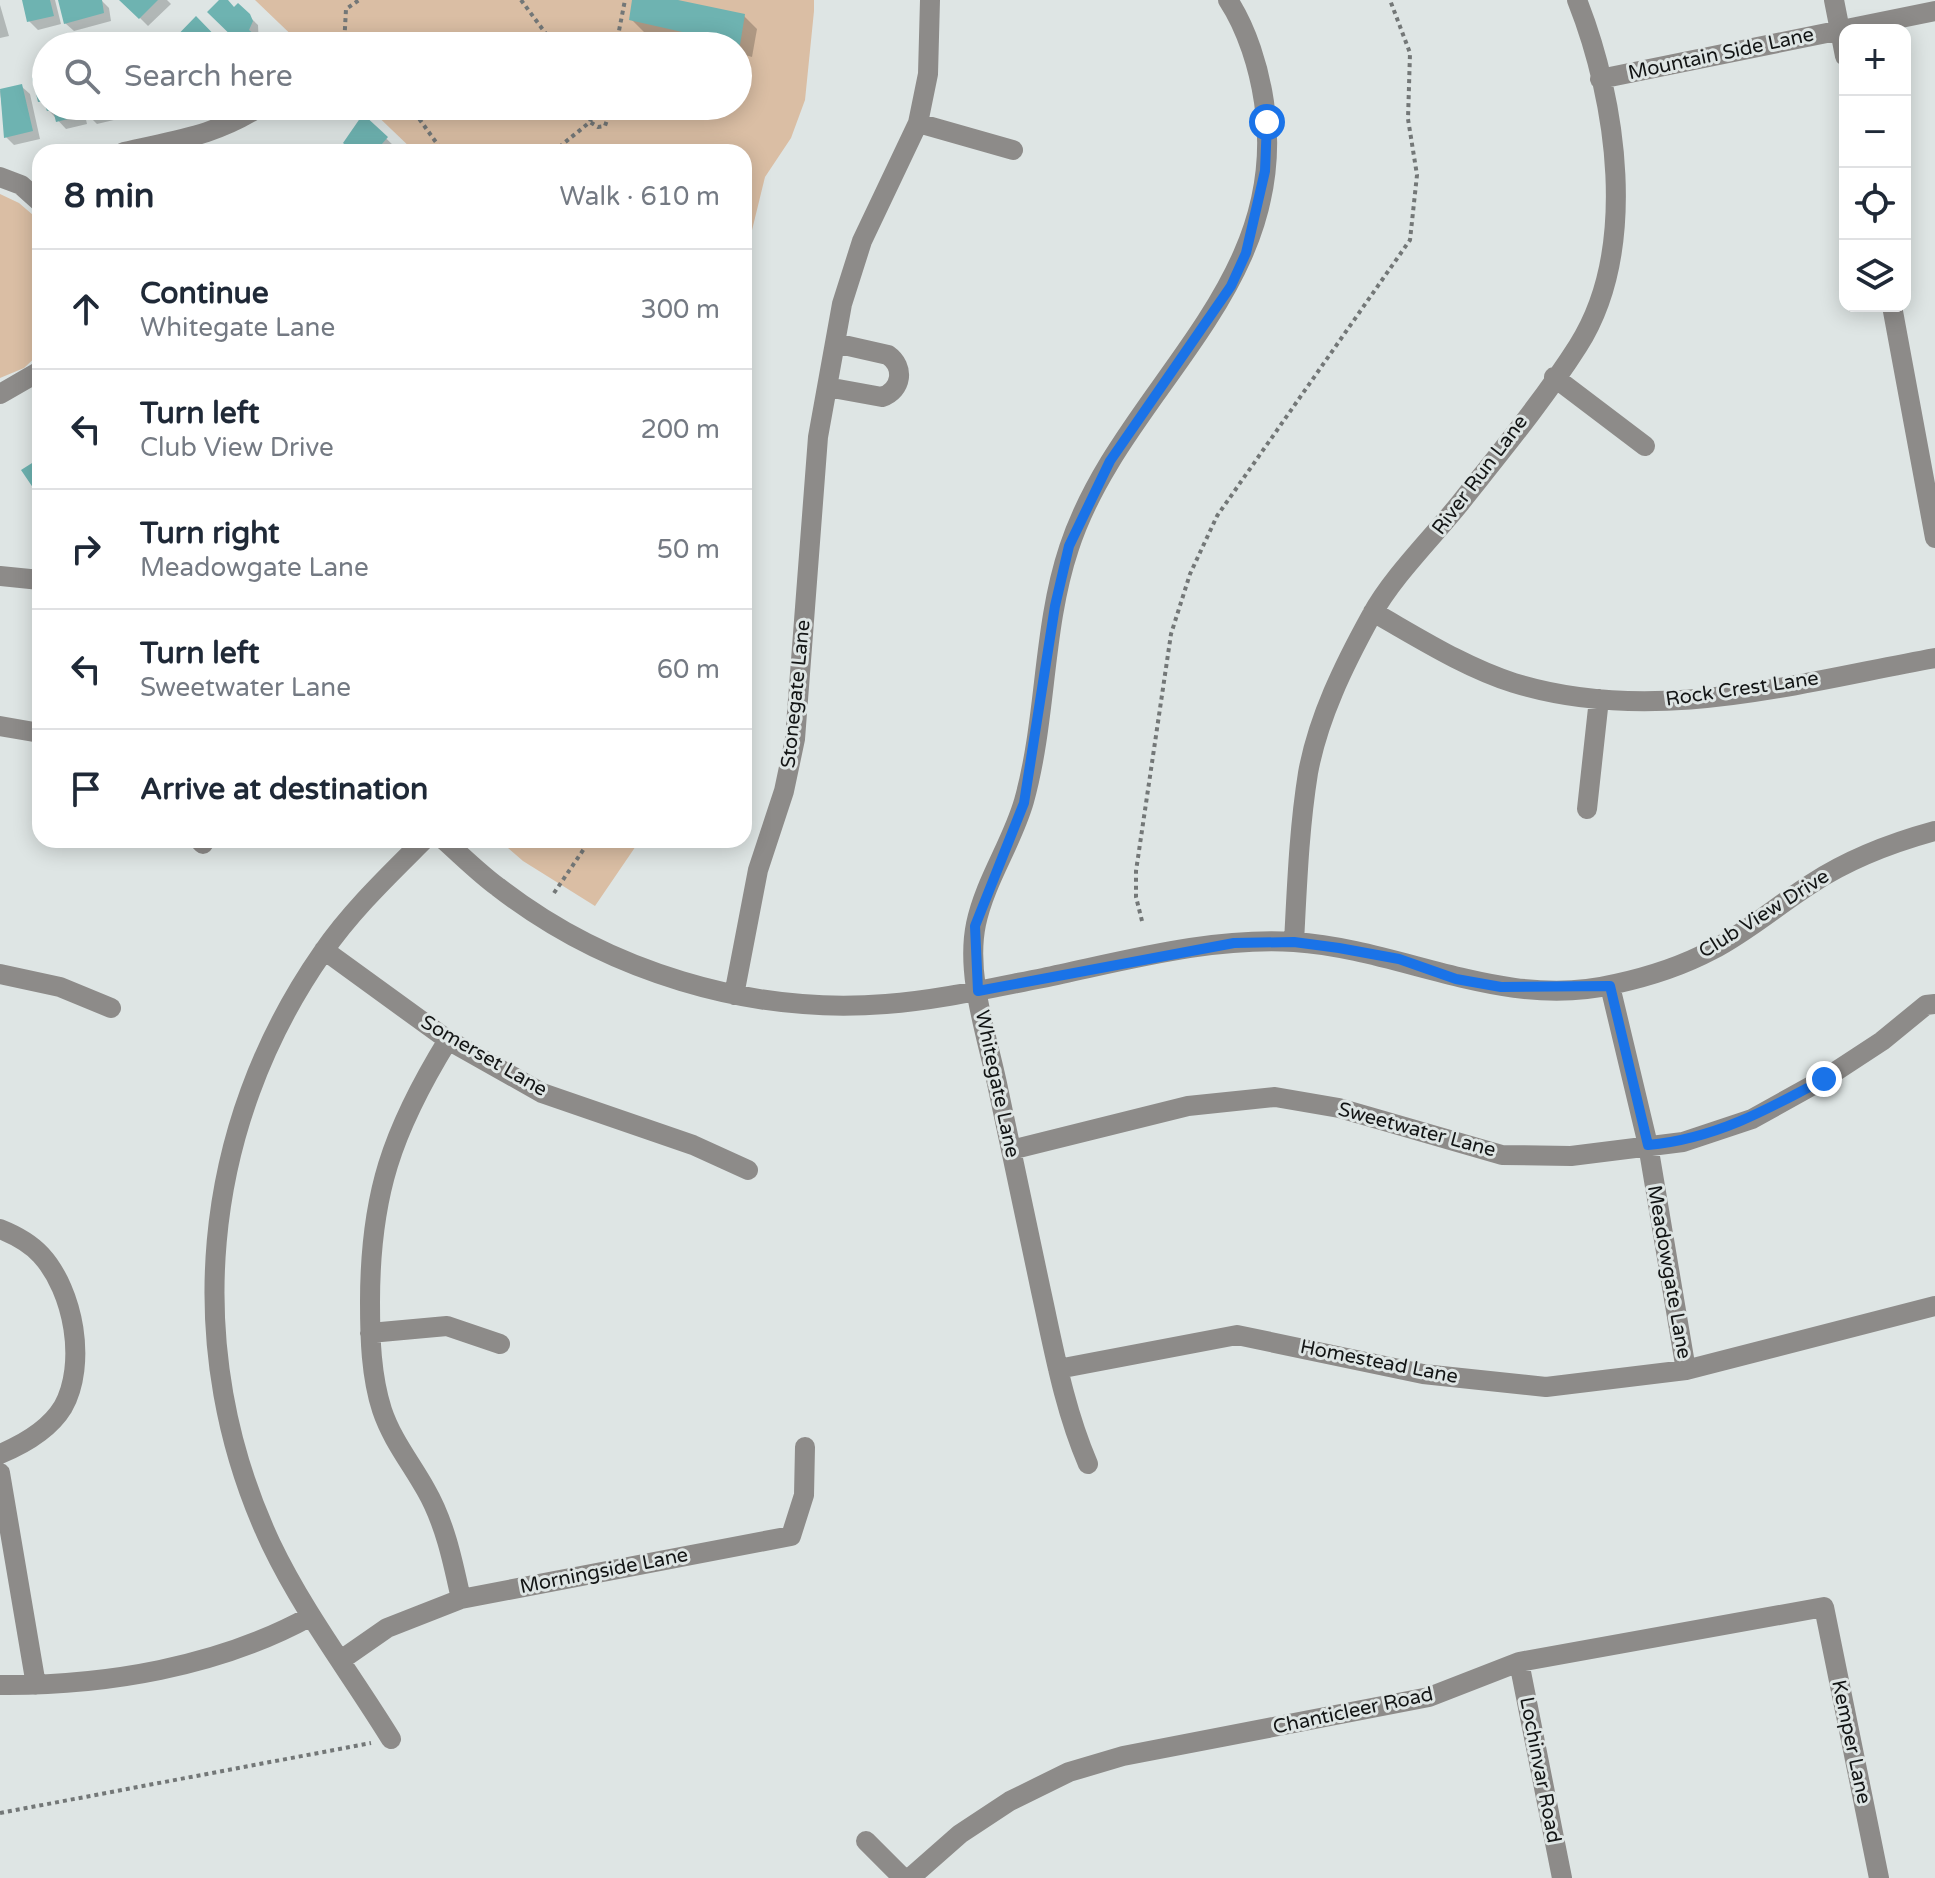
<!DOCTYPE html>
<meta charset="utf-8">
<style>
:root{--surface:#fff;--page:#f6f6f7;--text:#1f2937;--muted:#747a83;--line:#e0e1e3}
body{margin:0;font-family:"Varela Round",sans-serif;background:var(--page);color:var(--text)}
.controls{position:absolute;right:24px;top:24px;display:grid;overflow:hidden;border-radius:16px;box-shadow:0 4px 20px #0003}
.controls button{width:72px;height:72px;display:grid;place-items:center;padding:0;border:0;border-bottom:2px solid var(--line);background:var(--surface);color:var(--text);font:40px sans-serif}
.stop{position:absolute;width:24px;height:24px;margin:-18px;border:6px solid #1a73e8;border-radius:50%;background:#fff}
.stop.end{background:#1a73e8;border-color:#fff;box-shadow:0 2px 8px #0008}
.list{margin:0;padding:0;list-style:none}
h2{display:flex;justify-content:space-between;align-items:center;height:104px;margin:0;padding:0 32px;font-size:34px}
h2 small{font-size:26px;font-weight:400;color:var(--muted)}
.list li{display:grid;grid-template-columns:52px 1fr auto;gap:24px;align-items:center;box-sizing:border-box;height:120px;padding:0 32px;border-top:2px solid var(--line)}
.list b{display:block;font-size:30px;white-space:nowrap}
.list p{margin:0;font-size:26px;white-space:nowrap;color:var(--muted)}
.list em{font-size:26px;font-style:normal;color:var(--muted)}
.icon{flex:none;width:44px;height:44px;fill:none;stroke:currentColor;stroke-width:2;stroke-linecap:round;stroke-linejoin:round}
.map{position:relative;flex:none;width:1935px;height:1878px;overflow:hidden}
.search{position:absolute;background:var(--surface);box-shadow:0 4px 20px #0003;left:32px;top:32px;width:720px;height:88px;display:flex;align-items:center;gap:20px;box-sizing:border-box;padding:0 28px;border-radius:44px;color:var(--muted);font-size:30px}
.panel{position:absolute;background:var(--surface);box-shadow:0 4px 20px #0003;left:32px;top:144px;width:720px;height:704px;border-radius:24px}
.map>svg:first-child{display:block}
.green{fill:#dabea4}
.shadow{fill:#0003}
.building{fill:#6eb3b1}
.lines{fill:none;stroke-linecap:round;stroke-linejoin:round}
.path{stroke:#737777;stroke-width:4;stroke-dasharray:4 4;stroke-linecap:butt}
.minor{stroke:#8d8b89;stroke-width:20}
.route{stroke:#1a73e8;stroke-width:10}
.labels{text-anchor:middle;dominant-baseline:central;stroke-width:6;stroke-linejoin:round;paint-order:stroke}
.street-label{font-size:20px;fill:#131515;stroke:#dee5e4}
</style>
<div class="map">
<svg width="1935" height="1878" viewBox="0 0 1935 1878">
<rect width="100%" height="100%" fill="#dee5e4"/>
<path class="green" d="M255,0H814V11L805,100L791,138L765,177L744,263V152H415L367,106H738V46H303Z
M0,194L19,203L40,221V353L24,368L0,378Z
M499,840H640L595,906L523,861Z"/>
<path class="shadow" d="M24,0H55L61,24L38,30L29,21Z
M60,0H101L109,8L111,21L74,31L65,23Z
M122,0H167L171,4L148,26Z
M222,0L234,9L238,6L258,25L259,46H244L210,12Z
M634,0H668L744,16L757,29L752,57L738,53V46H705L644,32L631,19Z
M0,5L9,36L0,38Z
M46,77V106H115L118,119L97,124L84,111L87,124L66,129L40,101Z
M21,86L30,94L40,139L14,145L6,137L0,91Z
M158,106H180L162,110Z
M364,117L395,147L390,152H355Z"/>
<path class="building" d="M22,0H50L54,16L27,22Z
M58,0H102L104,13L64,24Z
M119,0H158L139,19Z
M219,0H228L234,7L238,3L250,14L253,21L249,30L254,34L242,46L207,12Z
M632,0H678L745,14L740,45L629,20Z
M196,16L225,46H167Z
M46,75V101L38,102L32,78Z
M22,84L33,131L4,138L0,89Z
M45,106H78L80,116L56,122L53,110L47,111Z
M84,106H110L111,111L87,117Z
M363,114L388,137L375,152H353L343,143Z
M40,458V498L21,470Z"/>
<g class="lines">
<path class="path" d="M521,0L555,46
M347,39L354,46
M344,46L346,9L359,0
M616,46L625,0
M410,106L443,152
M553,152L590,122L594,109L603,107L609,114L605,126L598,127L590,122
M554,893L590,840
M1142,921L1136,897V871L1171,634L1190,574L1217,516L1410,240L1417,175L1408,119L1410,53L1390,0
M0,1813L371,1743"/>
<path class="minor" d="M1834,0L1845,56
M1600,79L1935,11
M918,123L1013,150
M124,152C176,140 215,136 261,106
M0,177L21,185L40,202
M1892,306L1935,538
M1554,377L1645,446
M827,387L882,397C902,390 905,367 888,355L835,343
M0,394L40,371
M0,576L40,580
M1373,612C1419,638 1464,667 1514,683C1653,726 1797,683 1935,658
M0,726L40,733
M1587,809L1599,699
M199,840L203,844
M444,840C462,856 479,873 498,887C606,971 750,1015 886,1004C938,1000 991,988 1043,978C1125,961 1210,937 1294,942C1402,949 1504,1011 1615,984C1647,977 1682,966 1712,950C1747,932 1778,905 1811,884C1849,859 1891,843 1935,831
M1294,942C1297,886 1299,829 1308,773C1318,718 1344,665 1371,616C1392,577 1433,537 1461,502C1499,454 1545,398 1578,346C1639,250 1617,101 1577,0
M324,950L448,1040L542,1093L693,1145L748,1170
M0,974L60,987L111,1008
M1610,986L1648,1145L1686,1370
M734,995L758,870L784,791L795,739L818,437L842,304L862,241L918,123L928,74L930,0
M448,1040C392,1131 370,1195 370,1302C370,1338 371,1376 382,1410C392,1440 411,1463 426,1490C445,1523 453,1562 461,1599
M1011,1150L1188,1106L1275,1097L1339,1108L1502,1155L1571,1156L1683,1142L1752,1119L1824,1079L1882,1041L1926,1005L1935,1004
M0,1229C15,1235 30,1243 41,1255C74,1291 87,1364 63,1407C49,1430 24,1444 0,1454
M370,1333L447,1326L500,1344
M1058,1369L1237,1335L1423,1374L1546,1387L1686,1370L1935,1306
M1088,1464C1064,1408 1054,1350 1041,1291C1027,1225 1013,1159 999,1093C989,1041 965,977 976,924C985,881 1012,843 1024,801C1047,718 1042,629 1069,548C1121,389 1293,289 1264,102C1259,68 1247,29 1228,0
M0,1473L36,1685
M341,1660L387,1628L461,1599L791,1536L804,1495L805,1447
M1519,1662L1562,1878
M0,1685C104,1686 219,1667 311,1616
M391,1739C351,1674 304,1613 271,1544C180,1350 200,1128 323,952C351,911 389,875 424,840
M866,1841L903,1878
M910,1878L960,1834L1010,1801L1069,1772L1123,1756L1429,1697L1519,1662L1824,1607L1879,1878"/>
</g>
<g class="lines">
<path class="route" d="M1267,122L1265,171L1246,253L1231,286L1110,461L1069,546L1055,606L1024,803L975,926L978,991L1234,943L1294,942L1339,948L1399,959L1456,979L1501,987L1610,986L1648,1145C1714,1139 1767,1110 1824,1079"/>
</g>
<g class="labels">
<g class="street-label">
<text transform="translate(1721 54) rotate(-12)">Mountain Side Lane</text>
<text transform="translate(1480 475) rotate(-53)">River Run Lane</text>
<text transform="translate(1742 689) rotate(-8)">Rock Crest Lane</text>
<text transform="translate(796 694) rotate(-84)">Stonegate Lane</text>
<text transform="translate(1764 914) rotate(-32)">Club View Drive</text>
<text transform="translate(484 1056) rotate(30)">Somerset Lane</text>
<text transform="translate(997 1084) rotate(78)">Whitegate Lane</text>
<text transform="translate(1417 1130) rotate(15)">Sweetwater Lane</text>
<text transform="translate(1669 1272) rotate(80)">Meadowgate Lane</text>
<text transform="translate(1379 1362) rotate(11)">Homestead Lane</text>
<text transform="translate(604 1571) rotate(-11)">Morningside Lane</text>
<text transform="translate(1353 1711) rotate(-12)">Chanticleer Road</text>
<text transform="translate(1851 1742) rotate(78)">Kemper Lane</text>
<text transform="translate(1540 1770) rotate(79)">Lochinvar Road</text>
</g>
</g>
</svg>
<div class="controls">
<button>+</button>
<button>−</button>
<button><svg class="icon" aria-label="locate" viewBox="0 0 24 24"><circle cx="12" cy="12" r="6"/><path d="M12 2v4M12 18v4M2 12h4M18 12h4"/></svg></button>
<button><svg class="icon" aria-label="layers" viewBox="0 0 24 24"><path d="M12 4l9 5-9 5-9-5zM3 14l9 5 9-5"/></svg></button>
</div>
<div class="stop" style="left:1267px;top:122px"></div>
<div class="stop end" style="left:1824px;top:1079px"></div>
<div class="search"><svg class="icon" aria-label="search" viewBox="0 0 24 24"><circle cx="10" cy="10" r="6"/><path d="M15 15l6 6"/></svg>Search here</div>
<section class="panel">
<h2>8 min<small>Walk · 610 m</small></h2>
<ul class="list">
<li><svg class="icon" aria-label="ahead" viewBox="0 0 24 24"><path d="M12 20V5M6 11l6-6 6 6"/></svg><div><b>Continue</b><p>Whitegate Lane</p></div><em>300 m</em></li>
<li><svg class="icon" aria-label="left" viewBox="0 0 24 24"><path d="M17 20v-9H6M10 6l-5 5 5 5"/></svg><div><b>Turn left</b><p>Club View Drive</p></div><em>200 m</em></li>
<li><svg class="icon" aria-label="right" viewBox="0 0 24 24"><path d="M7 20v-9h11M14 6l5 5-5 5"/></svg><div><b>Turn right</b><p>Meadowgate Lane</p></div><em>50 m</em></li>
<li><svg class="icon" aria-label="left" viewBox="0 0 24 24"><path d="M17 20v-9H6M10 6l-5 5 5 5"/></svg><div><b>Turn left</b><p>Sweetwater Lane</p></div><em>60 m</em></li>
<li><svg class="icon" aria-label="arrive" viewBox="0 0 24 24"><path d="M6 21V4h12l-3 4 3 4H6"/></svg><div><b>Arrive at destination</b></div></li>
</ul>
</section>
</div>
